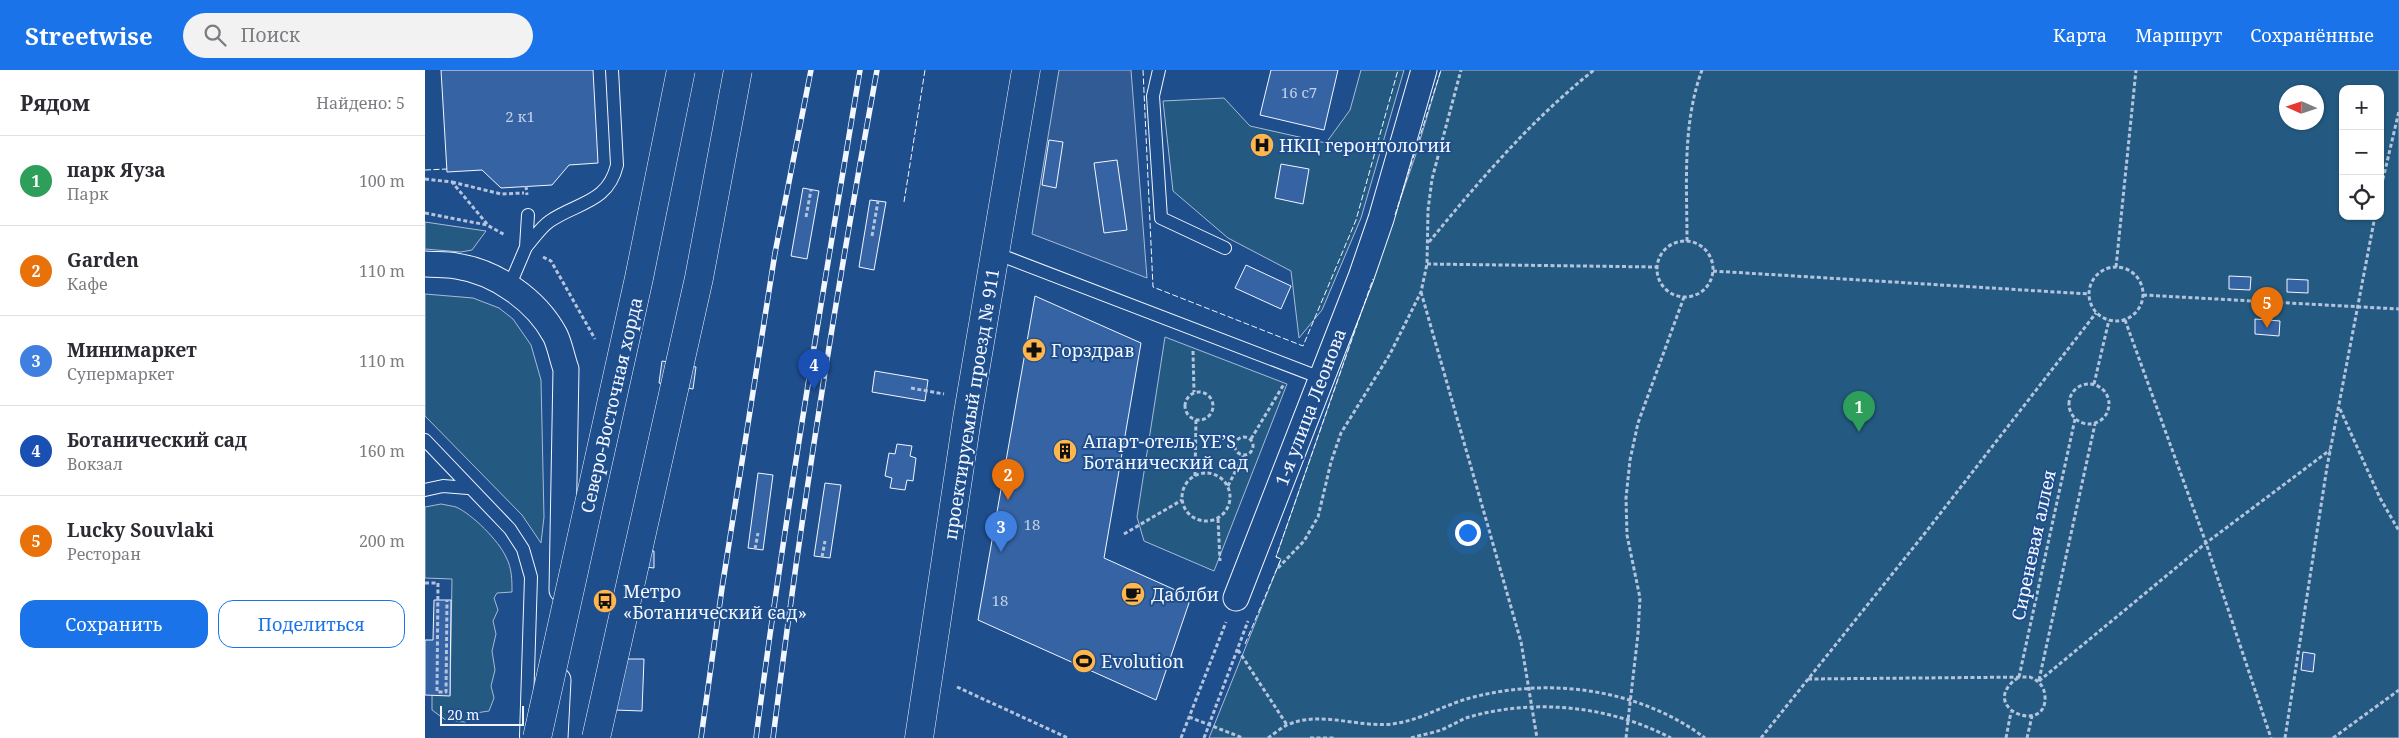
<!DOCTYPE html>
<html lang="ru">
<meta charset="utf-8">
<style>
:root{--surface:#fff;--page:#f2f2f3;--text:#2b2b33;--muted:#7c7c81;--line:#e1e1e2;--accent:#1a73e8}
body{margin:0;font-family:"Noto Serif",serif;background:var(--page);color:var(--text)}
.controls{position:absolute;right:15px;top:15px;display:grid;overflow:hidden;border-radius:10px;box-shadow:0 1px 4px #0004}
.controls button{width:45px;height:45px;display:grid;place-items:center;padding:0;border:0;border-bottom:1px solid var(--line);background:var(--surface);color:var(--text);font:25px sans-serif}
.compass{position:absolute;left:1854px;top:15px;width:45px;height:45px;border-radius:50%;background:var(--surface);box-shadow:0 1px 4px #0004;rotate:273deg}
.scale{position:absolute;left:15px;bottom:12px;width:84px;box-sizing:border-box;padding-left:5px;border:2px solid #f2f6ff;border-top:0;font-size:14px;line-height:18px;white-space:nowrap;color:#f2f6ff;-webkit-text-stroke:4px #1f4e8c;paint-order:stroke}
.you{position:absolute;left:1042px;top:462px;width:18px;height:18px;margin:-12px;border:4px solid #fff;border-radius:50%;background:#1a73e8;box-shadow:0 0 0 8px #1a73e833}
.badge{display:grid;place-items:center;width:32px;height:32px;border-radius:50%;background:var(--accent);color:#fff;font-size:16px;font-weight:700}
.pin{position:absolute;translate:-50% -41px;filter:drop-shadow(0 1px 2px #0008)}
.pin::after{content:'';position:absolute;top:26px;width:18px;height:15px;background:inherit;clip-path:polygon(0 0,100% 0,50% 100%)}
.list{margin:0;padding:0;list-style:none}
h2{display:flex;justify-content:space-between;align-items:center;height:65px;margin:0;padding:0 20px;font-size:21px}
h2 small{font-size:16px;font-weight:400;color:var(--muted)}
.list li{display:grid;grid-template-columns:32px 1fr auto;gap:15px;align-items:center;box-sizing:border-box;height:90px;padding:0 20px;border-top:1px solid var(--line)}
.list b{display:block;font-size:19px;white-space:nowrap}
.list p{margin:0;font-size:16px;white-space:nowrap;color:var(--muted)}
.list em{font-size:16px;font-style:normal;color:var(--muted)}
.actions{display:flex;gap:10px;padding:15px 20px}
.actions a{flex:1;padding:11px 0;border:1px solid var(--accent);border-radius:15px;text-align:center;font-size:18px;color:var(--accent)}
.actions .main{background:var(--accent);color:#fff}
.icon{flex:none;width:28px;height:28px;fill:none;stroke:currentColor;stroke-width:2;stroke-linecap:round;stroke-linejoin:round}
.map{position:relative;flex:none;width:1974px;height:668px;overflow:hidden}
header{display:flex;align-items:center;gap:30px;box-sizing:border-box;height:70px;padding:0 25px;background:var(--accent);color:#fff}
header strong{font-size:24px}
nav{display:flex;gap:28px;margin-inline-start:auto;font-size:18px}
.search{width:350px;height:45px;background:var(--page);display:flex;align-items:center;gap:12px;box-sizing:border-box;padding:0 18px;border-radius:28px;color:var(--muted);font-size:19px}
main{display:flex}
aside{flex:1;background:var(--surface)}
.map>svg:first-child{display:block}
.green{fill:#245a82;stroke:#a8bbd7;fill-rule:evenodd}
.parking{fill:#305b95;stroke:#a8bbd7}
.building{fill:#3563a3;stroke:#f2f6ff}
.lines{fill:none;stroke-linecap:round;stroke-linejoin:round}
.lane-casing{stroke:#f2f6ff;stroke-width:14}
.street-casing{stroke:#f2f6ff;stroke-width:27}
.secondary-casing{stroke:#f2f6ff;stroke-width:29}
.path{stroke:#b3c4dc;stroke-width:3;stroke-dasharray:4 2.5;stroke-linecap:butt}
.lane{stroke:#1f4e8c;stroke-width:12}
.street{stroke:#1f4e8c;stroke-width:25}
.secondary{stroke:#1f4e8c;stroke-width:28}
.rail-casing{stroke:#f2f6ff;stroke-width:5.5}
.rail{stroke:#1f4e8c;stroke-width:4;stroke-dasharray:11;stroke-linecap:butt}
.primary-bridge-casing{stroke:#f2f6ff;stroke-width:29;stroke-linecap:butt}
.primary-bridge{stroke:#1f4e8c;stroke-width:28}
.fence{stroke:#f2f6ff;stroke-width:1;stroke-dasharray:6 2.5;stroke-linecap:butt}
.labels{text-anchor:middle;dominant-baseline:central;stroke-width:4;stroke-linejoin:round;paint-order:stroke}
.number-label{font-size:15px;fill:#c3d1e8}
.poi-label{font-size:18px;fill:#f2f6ff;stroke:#1f4e8c;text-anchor:start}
.street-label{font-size:18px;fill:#f2f6ff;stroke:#1f4e8c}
</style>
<header>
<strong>Streetwise</strong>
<div class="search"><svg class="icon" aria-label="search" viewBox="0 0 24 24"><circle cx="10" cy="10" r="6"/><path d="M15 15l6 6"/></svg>Поиск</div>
<nav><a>Карта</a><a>Маршрут</a><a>Сохранённые</a></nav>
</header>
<main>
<aside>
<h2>Рядом<small>Найдено: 5</small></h2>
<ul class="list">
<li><span class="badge" style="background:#2e9e5b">1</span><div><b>парк Яуза</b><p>Парк</p></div><em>100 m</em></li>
<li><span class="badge" style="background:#e8710a">2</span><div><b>Garden</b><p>Кафе</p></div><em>110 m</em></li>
<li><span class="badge" style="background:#3f7fe0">3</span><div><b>Минимаркет</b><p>Супермаркет</p></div><em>110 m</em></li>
<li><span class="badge" style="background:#1a4fb4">4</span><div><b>Ботанический сад</b><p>Вокзал</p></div><em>160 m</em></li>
<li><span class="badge" style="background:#e8710a">5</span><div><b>Lucky Souvlaki</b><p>Ресторан</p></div><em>200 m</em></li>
</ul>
<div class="actions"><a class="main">Сохранить</a><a>Поделиться</a></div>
</aside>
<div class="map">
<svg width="1974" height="668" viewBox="0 0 1974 668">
<rect width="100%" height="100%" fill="#1f4e8c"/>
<path class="green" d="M936,0H979L936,148L897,240L874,268L866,201L803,168L748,121L738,31L799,28L825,56L901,73L925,40Z
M1016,0H1974V668H784L856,489L851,487L990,87ZM1918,19H1955V146H1918ZM1862,22H1892V52H1862Z
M0,152L61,161L47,180L36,182L0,179Z
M0,224L48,228L74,238L88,249L106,275L116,310L119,447L116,473L97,445L0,346Z
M740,267L862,314L789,501L719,471L712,447Z
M16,434C21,435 27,436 31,437C47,444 74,471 81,487C87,498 87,510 87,522L72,523L69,528L73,540L68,551L71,564L67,581L70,600L66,616L69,628L64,641L44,644L41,652L22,651L7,640V625H25L27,509L0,508V437Z"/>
<path class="parking" d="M634,0H706L722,208L607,164Z"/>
<path class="building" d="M16,0H168L173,93L144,95L127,115L76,118L57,100L22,102Z
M846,0H913L899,60L835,45Z
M624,70L638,72L631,118L617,115Z
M692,90L702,160L679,163L669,93Z
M856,94L884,99L878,134L850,128Z
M378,118L394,121L382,189L366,186Z
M445,130L461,132L449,200L434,197Z
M821,195L866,216L856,239L810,218Z
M1804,206L1826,207L1825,220L1804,219Z
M1862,209L1883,210V223L1862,222Z
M610,226L716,273L679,488L766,527L731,630L553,550Z
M1830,249L1855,251L1854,266L1830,264Z
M237,291L271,297L268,319L234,313Z
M450,301L503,310L500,331L447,322Z
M472,374L487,376L485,386L491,388L488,411L482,410L480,420L465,418L467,408L460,406L464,383L470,384Z
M333,403L348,405L338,480L323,478Z
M400,413L416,415L405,488L389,486Z
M221,480L229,481V498L220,497Z
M9,530H26L25,626L0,625V570H8Z
M1878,582L1890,584L1888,602L1876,600Z
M192,589H219L217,641L190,640Z"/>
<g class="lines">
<g class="lane-casing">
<path id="lane" d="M734,0L728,26L736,148L800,178
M101,177C108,169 116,157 125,151C153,132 183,133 192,95L187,0
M570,183L896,308
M84,217L101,177L103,145
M0,370L85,459L98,479L106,507L101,666
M0,420L18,416L43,418"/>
</g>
<g class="street-casing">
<path id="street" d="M0,194C10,195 21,194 31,196C71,202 111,230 130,265C135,275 137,288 141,299L137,520
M811,528L936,207L956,149L999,0
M130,668L133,610"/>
</g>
<g class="secondary-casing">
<path id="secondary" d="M494,668L542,349L601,0"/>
</g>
<path class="path" d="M0,109L27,112L62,154
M27,112L76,124L99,123
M101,116L102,125
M1955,122L1974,41
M0,143L62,155L80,165
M381,147L386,120
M447,166L453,131
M1262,171C1262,114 1257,54 1277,0
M1232 199a28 28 0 1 1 56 0a28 28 0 1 1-56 0Z
M1004,172C1055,110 1106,50 1169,0
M118,187L126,191L170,269
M1002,194L1232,197
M1691,197L1711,0
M1664 224a27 27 0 1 1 54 0a27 27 0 1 1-54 0Z
M1288,201L1664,224
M996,222L1096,572L1112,668
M1718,225L1974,239
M1700,250L1781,473L1846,668
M768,281L769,322
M1644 334a20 20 0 1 1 40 0a20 20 0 1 1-40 0Z
M1669,314L1684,250
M486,318L519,324
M760 336a14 14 0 1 1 28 0a14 14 0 1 1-28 0Z
M1915,339L1955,428L1974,461
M810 376a9 9 0 1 1 18 0a9 9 0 1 1-18 0Z
M826,369L859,314
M757 427a24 24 0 1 1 48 0a24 24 0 1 1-48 0Z
M770,406L771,349
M803,416L818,386
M793,449L795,491
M699,464L757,430
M330,479L333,463
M397,487L400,471
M853,498L879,471L893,447L906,392L916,363L965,284L996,222L1002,194L1003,140L1007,109L1036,0
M0,513H13L12,622H21L22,530
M813,580L862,655
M1594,607L1650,349
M1383,609L1605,607C1614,611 1619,616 1620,626C1623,667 1549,637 1594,607
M1614,610L1670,354
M1614,611L1781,473L1905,380
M532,617L643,668
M764,647L818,668
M756,668L801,552
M779,668L823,551
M843,668C849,664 856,658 862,655C896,640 932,658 967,654C992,651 1014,638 1038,630C1117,606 1213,617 1280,668
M885,668H911
M986,668C996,665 1007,663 1016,660C1026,656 1035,650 1044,647C1111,628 1185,636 1246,668
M1201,668L1213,564L1215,528L1202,465L1201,428L1205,390L1213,353L1259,227
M1336,668L1504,458L1671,243
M1581,668L1586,642
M1602,668L1607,646
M1860,668L1902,397L1950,146
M1908,668L1974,620"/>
<use href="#lane" class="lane"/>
<use href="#street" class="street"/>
<use href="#secondary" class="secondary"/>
<g class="rail-casing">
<path id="rail" d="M276,668L297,518L350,183L386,0
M331,668C360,444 398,222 435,0
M348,668C376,444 411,222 452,0"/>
</g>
<use href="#rail" class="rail"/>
<g class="primary-bridge-casing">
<path id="primary-bridge" d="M112,668L214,208L256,0
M171,668L274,208L313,0"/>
</g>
<use href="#primary-bridge" class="primary-bridge"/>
<path class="fence" d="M718,0L728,217L878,276L931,150L973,0
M0,100L22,99
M479,132L500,0
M970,145L1016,0
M820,574L856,489L851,487L948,209"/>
</g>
<defs>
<g id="hospital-disc" transform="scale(1.25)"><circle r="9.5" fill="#ffb74d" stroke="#1f4e8c"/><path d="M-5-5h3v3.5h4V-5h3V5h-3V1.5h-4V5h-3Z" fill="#111"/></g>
<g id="pharmacy-disc" transform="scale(1.25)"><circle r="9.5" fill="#ffb74d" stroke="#1f4e8c"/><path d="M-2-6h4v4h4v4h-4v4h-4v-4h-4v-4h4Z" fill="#111"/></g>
<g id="building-disc" transform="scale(1.25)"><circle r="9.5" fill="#ffb74d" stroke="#1f4e8c"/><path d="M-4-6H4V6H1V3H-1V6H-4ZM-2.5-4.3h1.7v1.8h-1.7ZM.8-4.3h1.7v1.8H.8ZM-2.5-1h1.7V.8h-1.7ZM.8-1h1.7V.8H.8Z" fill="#111"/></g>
<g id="cafe-disc" transform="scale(1.25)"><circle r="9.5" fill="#ffb74d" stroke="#1f4e8c"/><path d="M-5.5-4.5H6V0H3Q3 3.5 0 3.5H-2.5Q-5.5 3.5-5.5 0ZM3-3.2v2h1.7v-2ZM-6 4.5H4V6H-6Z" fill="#111"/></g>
<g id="bus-disc" transform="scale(1.25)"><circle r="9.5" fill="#ffb74d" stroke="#1f4e8c"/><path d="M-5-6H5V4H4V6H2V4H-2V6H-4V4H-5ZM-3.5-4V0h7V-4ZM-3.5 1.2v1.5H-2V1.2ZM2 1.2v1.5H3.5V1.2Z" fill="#111"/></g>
<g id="stadium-disc" transform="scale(1.25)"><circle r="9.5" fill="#ffb74d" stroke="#1f4e8c"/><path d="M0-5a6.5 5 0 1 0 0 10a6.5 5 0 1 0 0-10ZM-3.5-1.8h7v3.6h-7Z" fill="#111"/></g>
</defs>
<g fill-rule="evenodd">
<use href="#hospital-disc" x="837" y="75"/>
<use href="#pharmacy-disc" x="609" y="280"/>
<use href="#building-disc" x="640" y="381"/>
<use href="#cafe-disc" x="708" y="524"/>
<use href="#bus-disc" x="180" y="531"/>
<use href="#stadium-disc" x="659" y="591"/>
</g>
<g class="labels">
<g class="number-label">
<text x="874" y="22">16 с7</text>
<text x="95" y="46">2 к1</text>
<text x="607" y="454">18</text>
<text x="575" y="530">18</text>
</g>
<g class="poi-label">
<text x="854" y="75">НКЦ геронтологии</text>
<text x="626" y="280">Горздрав</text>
<text x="658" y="371">Апарт-отель YE’S<tspan x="658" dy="21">Ботанический сад</tspan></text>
<text x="198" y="521">Метро<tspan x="198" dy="21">«Ботанический сад»</tspan></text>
<text x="726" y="524">Даблби</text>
<text x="676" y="591">Evolution</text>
</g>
<g class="street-label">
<text transform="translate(546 334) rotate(-81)">проектируемый проезд № 911</text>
<text transform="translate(186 335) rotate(-77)">Северо-Восточная хорда</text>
<text transform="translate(885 337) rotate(-69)">1-я улица Леонова</text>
<text transform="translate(1608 475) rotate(-78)">Сиреневая аллея</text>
</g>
</g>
</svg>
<div class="controls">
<button>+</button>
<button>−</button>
<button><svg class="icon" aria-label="locate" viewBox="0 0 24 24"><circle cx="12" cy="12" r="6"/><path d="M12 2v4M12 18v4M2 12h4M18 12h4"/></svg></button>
</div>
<svg class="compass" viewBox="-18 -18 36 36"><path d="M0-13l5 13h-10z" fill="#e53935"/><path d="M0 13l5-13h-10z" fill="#7c7c81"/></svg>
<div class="scale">20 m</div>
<div class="you"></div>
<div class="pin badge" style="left:1434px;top:362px;background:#2e9e5b">1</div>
<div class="pin badge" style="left:583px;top:430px;background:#e8710a">2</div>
<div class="pin badge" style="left:576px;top:482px;background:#3f7fe0">3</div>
<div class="pin badge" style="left:389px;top:320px;background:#1a4fb4">4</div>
<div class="pin badge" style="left:1842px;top:258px;background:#e8710a">5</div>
</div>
</main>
